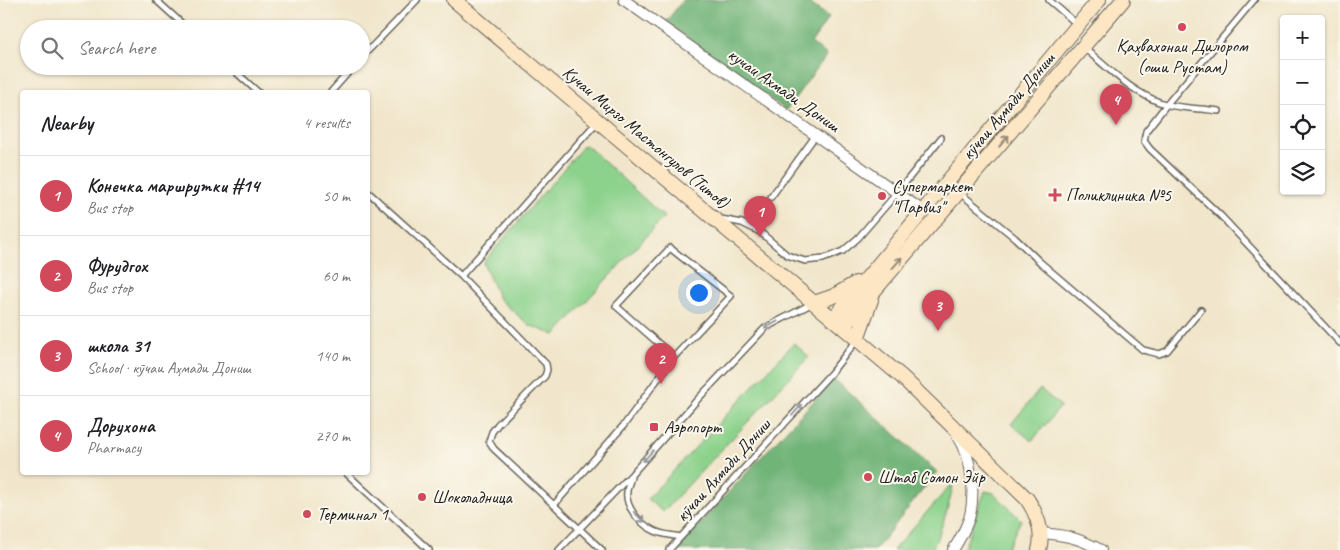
<!DOCTYPE html>
<meta charset="utf-8">
<style>
:root{--surface:#fff;--page:#f2f2f2;--text:#202124;--muted:#757577;--line:#e0e0e0;--accent:#d1495b}
body{margin:0;font-family:Caveat,sans-serif;background:var(--page);color:var(--text)}
.controls{position:absolute;right:15px;top:15px;display:grid;overflow:hidden;border-radius:5px;box-shadow:0 1px 4px #0004}
.controls button{width:45px;height:45px;display:grid;place-items:center;padding:0;border:0;border-bottom:1px solid var(--line);background:var(--surface);color:var(--text);font:25px sans-serif}
.you{position:absolute;left:698px;top:292px;width:18px;height:18px;margin:-12px;border:4px solid #fff;border-radius:50%;background:#1a73e8;box-shadow:0 0 0 8px #1a73e833}
.badge{display:grid;place-items:center;width:32px;height:32px;border-radius:50%;background:var(--accent);color:#fff;font-size:16px;font-weight:700}
.pin{position:absolute;translate:-50% -41px;filter:drop-shadow(0 1px 2px #0008)}
.pin::after{content:'';position:absolute;top:26px;width:18px;height:15px;background:inherit;clip-path:polygon(0 0,100% 0,50% 100%)}
.list{margin:0;padding:0;list-style:none}
h2{display:flex;justify-content:space-between;align-items:center;height:65px;margin:0;padding:0 20px;font-size:21px}
h2 small{font-size:16px;font-weight:400;color:var(--muted)}
.list li{display:grid;grid-template-columns:32px 1fr auto;gap:15px;align-items:center;box-sizing:border-box;height:80px;padding:0 20px;border-top:1px solid var(--line)}
.list b{display:block;font-size:19px;white-space:nowrap}
.list p{margin:0;font-size:16px;white-space:nowrap;color:var(--muted)}
.list em{font-size:16px;font-style:normal;color:var(--muted)}
.icon{flex:none;width:28px;height:28px;fill:none;stroke:currentColor;stroke-width:2;stroke-linecap:round;stroke-linejoin:round}
.map{position:relative;flex:none;width:1340px;height:550px;overflow:hidden}
.search{position:absolute;background:var(--surface);box-shadow:0 1px 4px #0004;left:20px;top:20px;width:350px;height:55px;display:flex;align-items:center;gap:12px;box-sizing:border-box;padding:0 18px;border-radius:28px;color:var(--muted);font-size:19px}
.panel{position:absolute;background:var(--surface);box-shadow:0 1px 4px #0004;left:20px;top:90px;width:350px;height:385px;border-radius:5px}
.map>svg:first-child{display:block}
.green{fill:#8cd28c;stroke:#547754}
.forest{fill:#71b478;stroke:#46684a}
.lines{fill:none;stroke-linecap:round;stroke-linejoin:round}
.lane-casing{stroke:#676359;stroke-width:8}
.street-casing{stroke:#676359;stroke-width:12}
.secondary-casing{stroke:#676359;stroke-width:16}
.lane{stroke:#fff;stroke-width:5}
.street{stroke:#fff;stroke-width:10}
.secondary{stroke:#fce6c4;stroke-width:14}
.oneway{stroke:#978b78}
.oneway2{stroke:#999}
.poi-dot{fill:#d1495b;stroke:#fbf7ec;stroke-width:2}
.labels{text-anchor:middle;dominant-baseline:central;stroke-width:4;stroke-linejoin:round;paint-order:stroke}
.poi-label{font-size:18px;fill:#1c1c1c;stroke:#fbf7ec;text-anchor:start}
.street-label{font-size:18px;fill:#1c1c1c;stroke:#fbf7ec}
</style>
<div class="map">
<svg width="1340" height="550" viewBox="0 0 1340 550">
<rect width="100%" height="100%" fill="#fbf7ec"/>
<filter id="ink" filterUnits="userSpaceOnUse"><feTurbulence type="fractalNoise" baseFrequency=".02" numOctaves="2"/><feDisplacementMap in="SourceGraphic" scale="10" xChannelSelector="R" yChannelSelector="G"/><feConvolveMatrix kernelMatrix="1 2 1 2 8 2 1 2 1" color-interpolation-filters="sRGB"/></filter>
<filter id="wash" filterUnits="userSpaceOnUse"><feTurbulence type="fractalNoise" baseFrequency=".0096" numOctaves="4" result="noise"/><feDisplacementMap in="SourceGraphic" scale="20" xChannelSelector="R" yChannelSelector="G"/><feGaussianBlur stdDeviation="1.12" result="paint"/><feColorMatrix in="noise" values="0 0 0 0 0 0 0 0 0 0 0 0 0 0 0 0 0 1.4 0 .05"/><feComposite in="paint" operator="in"/></filter>
<g filter="url(#wash)">
<rect width="100%" height="100%" fill="#f1e6cb"/>
<path class="green" d="M585,144L664,217L555,335L529,325L499,299L483,263Z
M794,343L809,357L663,512L647,499Z
M1040,389L1061,406L1032,441L1011,424Z
M950,486H953C948,508 942,529 932,550H893Z
M985,491L994,493L1021,520L1006,550H962L965,546Z"/>
<path class="forest" d="M683,0H805L829,17L811,43L827,55L786,110L666,22Z
M834,379L937,472L875,550H675Z"/>
</g>
<g filter="url(#ink)">
<g class="lines">
<g class="lane-casing">
<path id="lane" d="M156,0L188,29
M1049,0L1078,25
M1254,0L1167,104L1146,131L1144,141L1150,149L1221,216L1340,343
M1083,47C1108,68 1133,94 1165,104C1182,109 1201,108 1219,111
M361,58L417,0
M229,66L258,92
M331,92L354,66
M368,192L461,276L546,364L547,370L545,376L498,424L492,432L489,441L494,449L602,550
M960,193L1015,238L1040,262L1143,350L1159,354L1167,351L1201,310
M771,197L816,135
M721,219L742,223L760,232L787,255L805,261L823,259L843,251L858,238L897,193L941,138
M461,276L597,122
M345,472L429,550
M631,477C630,482 627,487 627,492C625,507 639,522 651,529C660,535 671,535 681,537
M554,505L624,425L674,357L731,296L670,248L616,306L674,357
M559,550L632,474L697,400L765,328L813,303
M669,550L831,373L857,340"/>
</g>
<g class="street-casing">
<path id="street" d="M624,0L923,211
M1041,533C1066,535 1079,538 1101,550
M953,550C959,541 965,529 969,519C976,494 972,456 957,435"/>
</g>
<g class="secondary-casing">
<path id="secondary" d="M454,0L902,377L1027,499C1037,514 1044,532 1039,550
M814,303L834,296L856,283
M833,319L1099,0
M843,327L1123,0
M857,339L871,300"/>
</g>
<use href="#lane" class="lane"/>
<use href="#street" class="street"/>
<use href="#secondary" class="secondary"/>
</g>
<defs><path id="oneway-shaft" d="M-6 0H5M1.5-3L5.5 0L1.5 3" fill="none" stroke-width="1.6" stroke-linecap="round" stroke-linejoin="round" transform="scale(1.25)"/></defs>
<g class="oneway">
<use href="#oneway-shaft" transform="translate(1004 141) rotate(-50)"/>
<use href="#oneway-shaft" transform="translate(897 263) rotate(-49)"/>
</g>
<g class="oneway2">
<use href="#oneway-shaft" transform="translate(771 325) rotate(151)"/>
<use href="#oneway-shaft" transform="translate(797 410) rotate(-48)"/>
<use href="#oneway-shaft" transform="translate(648 456) rotate(132)"/>
<use href="#oneway-shaft" transform="translate(639 517) rotate(45)"/>
</g>
</g>
<g class="poi-dot">
<circle cx="1182" cy="27" r="5"/>
<path d="M1052.5 187.5h5v5h5v5h-5v5h-5v-5h-5v-5h5z"/>
<circle cx="882" cy="196" r="5"/>
<rect x="649" y="422" width="10" height="10" rx="2.5"/>
<circle cx="868" cy="477" r="5"/>
<circle cx="422" cy="497" r="5"/>
<circle cx="307" cy="514" r="5"/>
</g>
<g class="labels">
<g class="poi-label">
<text x="1182" y="46" text-anchor="middle">Қаҳвахонаи Дилором<tspan x="1182" dy="21">(оши Рустам)</tspan></text>
<text x="892" y="186">Супермаркет<tspan x="892" dy="21">"Парвиз"</tspan></text>
<text x="1066" y="195">Поликлиника №5</text>
<text x="664" y="427">Аэропорт</text>
<text x="878" y="477">Штаб Сомон Эйр</text>
<text x="432" y="497">Шоколадница</text>
<text x="317" y="514">Терминал 1</text>
</g>
<g class="street-label">
<text transform="translate(784 90) rotate(35)">кучаи Ахмади Дониш</text>
<text transform="translate(1008 106) rotate(-50)">кӯчаи Аҳмади Дониш</text>
<text transform="translate(646 137) rotate(40)">Кучаи Мирзо Мастонгулов (Титов)</text>
<text transform="translate(723 470) rotate(-48)">кӯчаи Ахмади Дониш</text>
</g>
</g>
</svg>
<div class="controls">
<button>+</button>
<button>−</button>
<button><svg class="icon" aria-label="locate" viewBox="0 0 24 24"><circle cx="12" cy="12" r="6"/><path d="M12 2v4M12 18v4M2 12h4M18 12h4"/></svg></button>
<button><svg class="icon" aria-label="layers" viewBox="0 0 24 24"><path d="M12 4l9 5-9 5-9-5zM3 14l9 5 9-5"/></svg></button>
</div>
<div class="you"></div>
<div class="pin badge" style="left:760px;top:237px">1</div>
<div class="pin badge" style="left:661px;top:384px">2</div>
<div class="pin badge" style="left:938px;top:331px">3</div>
<div class="pin badge" style="left:1116px;top:125px">4</div>
<div class="search"><svg class="icon" aria-label="search" viewBox="0 0 24 24"><circle cx="10" cy="10" r="6"/><path d="M15 15l6 6"/></svg>Search here</div>
<section class="panel">
<h2>Nearby<small>4 results</small></h2>
<ul class="list">
<li><span class="badge">1</span><div><b>Конечка маршрутки #14</b><p>Bus stop</p></div><em>50 m</em></li>
<li><span class="badge">2</span><div><b>Фурудгох</b><p>Bus stop</p></div><em>60 m</em></li>
<li><span class="badge">3</span><div><b>школа 31</b><p>School · кӯчаи Аҳмади Дониш</p></div><em>140 m</em></li>
<li><span class="badge">4</span><div><b>Дорухона</b><p>Pharmacy</p></div><em>270 m</em></li>
</ul>
</section>
</div>
